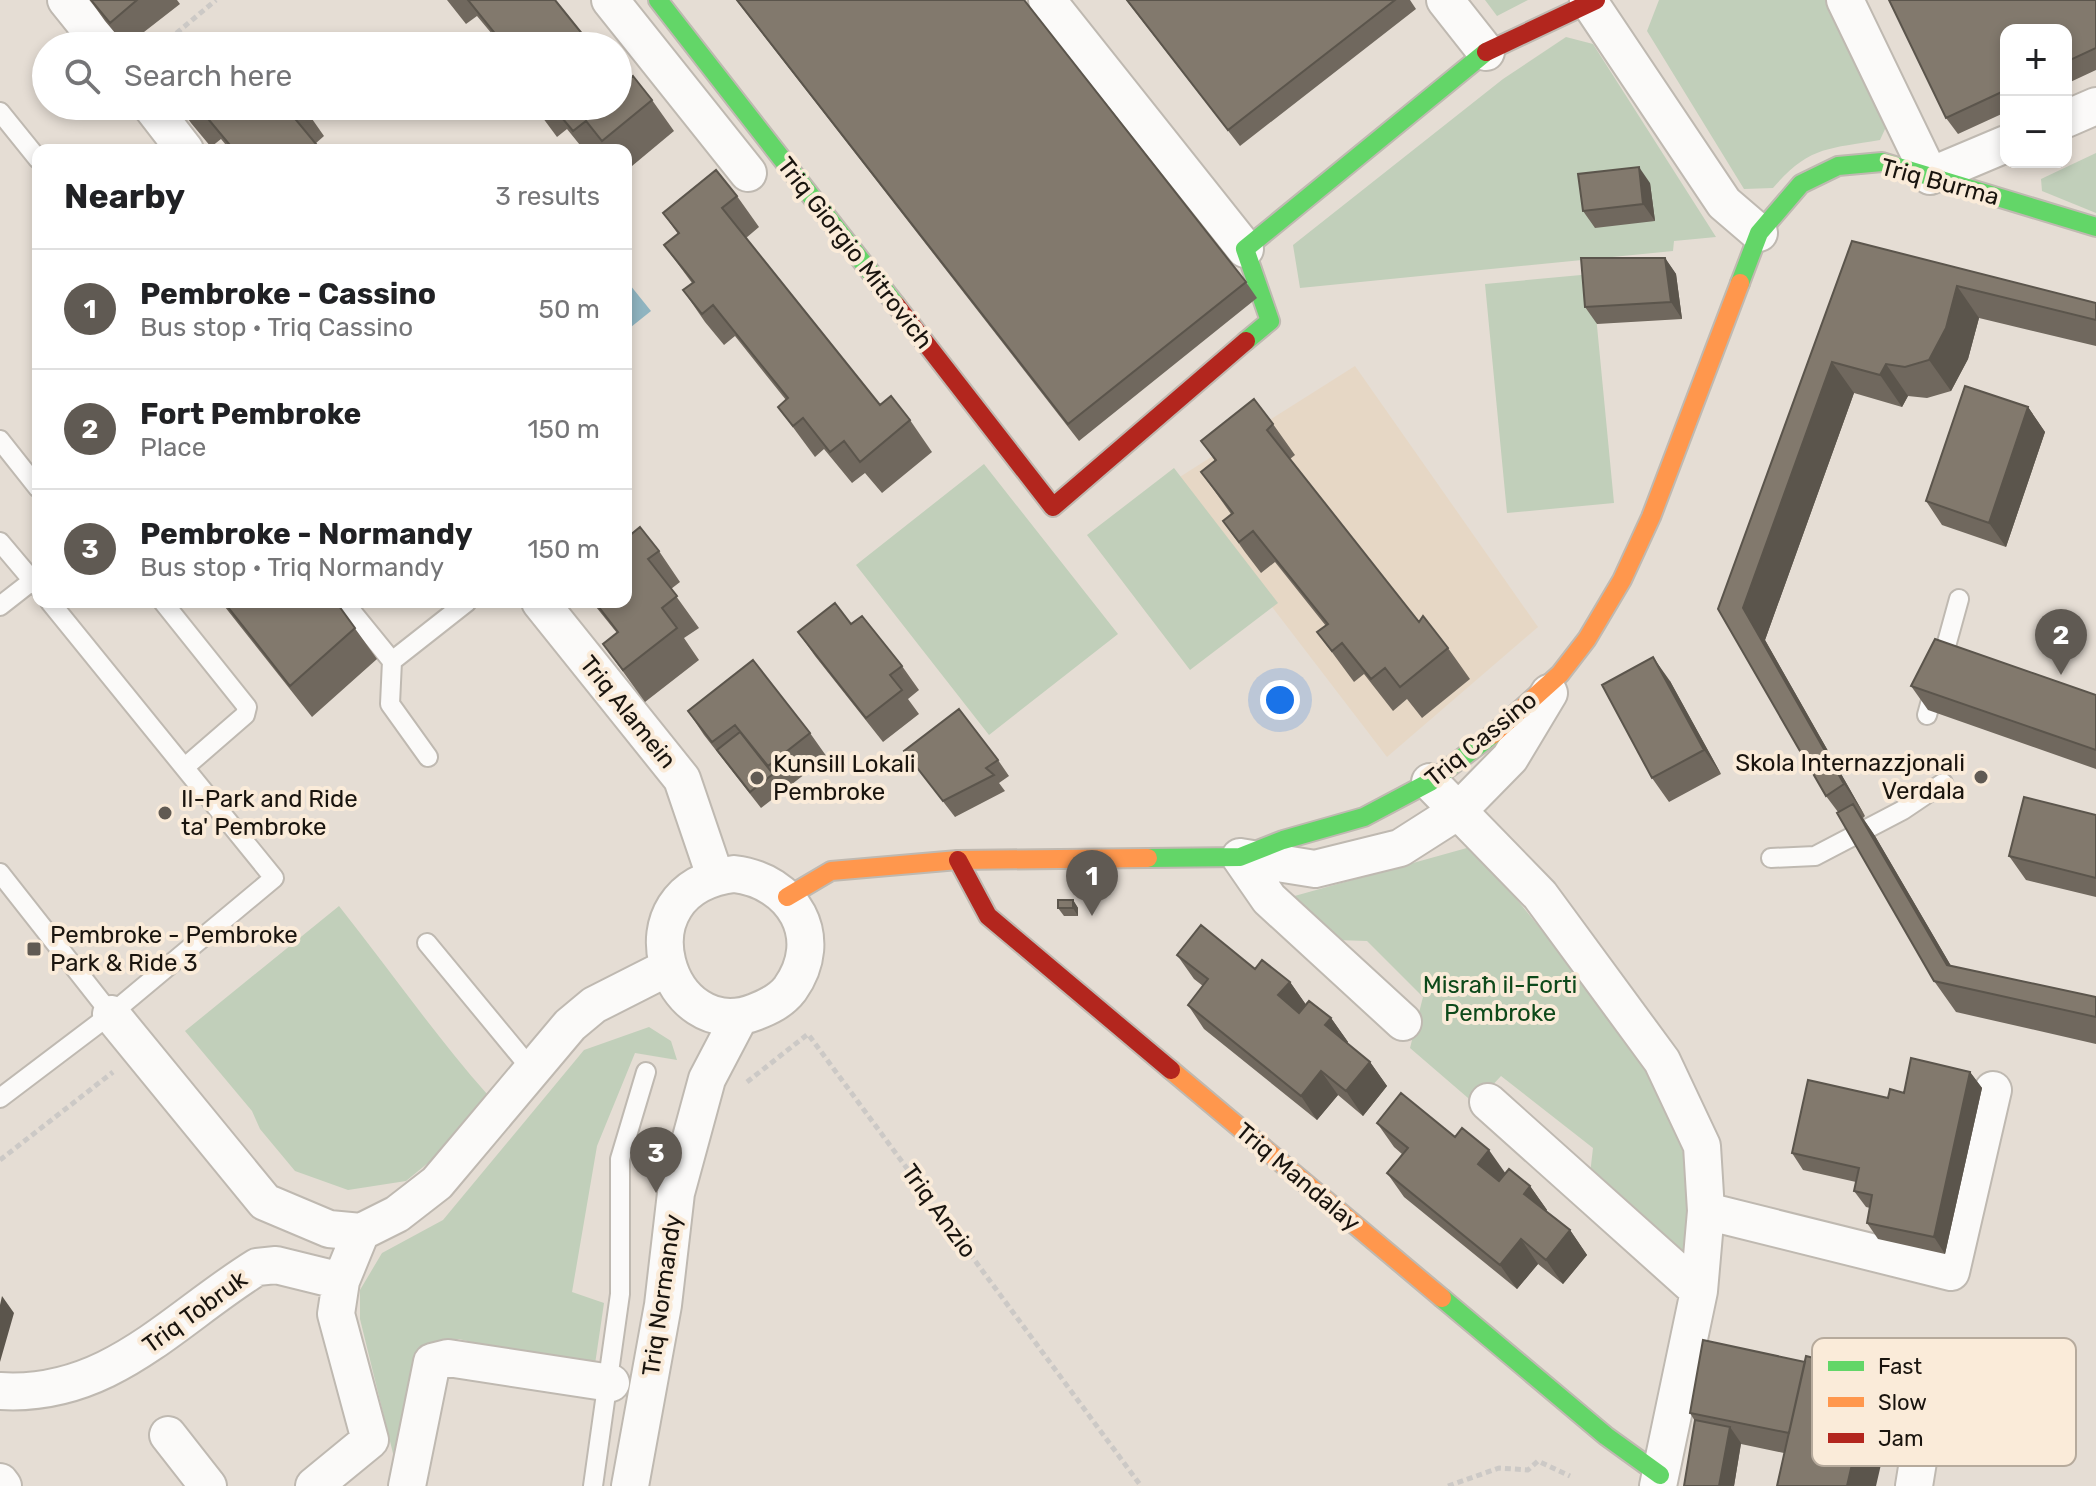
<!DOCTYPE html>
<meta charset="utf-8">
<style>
:root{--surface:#fff;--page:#f6f6f6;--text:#202124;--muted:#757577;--line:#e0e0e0;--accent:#605a53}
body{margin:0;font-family:Rubik,sans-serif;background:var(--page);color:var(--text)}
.controls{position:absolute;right:24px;top:24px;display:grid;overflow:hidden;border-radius:16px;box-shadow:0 4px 12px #0003}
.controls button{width:72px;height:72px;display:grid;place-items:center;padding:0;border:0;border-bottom:2px solid var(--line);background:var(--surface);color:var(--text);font:40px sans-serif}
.you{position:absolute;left:1280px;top:700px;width:28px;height:28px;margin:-20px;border:6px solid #fff;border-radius:50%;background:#1a73e8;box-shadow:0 0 0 12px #1a73e833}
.badge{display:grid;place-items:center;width:52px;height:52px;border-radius:50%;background:var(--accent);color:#fff;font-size:26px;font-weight:700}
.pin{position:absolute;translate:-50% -66px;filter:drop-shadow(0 2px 4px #0008)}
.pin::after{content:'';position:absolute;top:42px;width:28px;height:24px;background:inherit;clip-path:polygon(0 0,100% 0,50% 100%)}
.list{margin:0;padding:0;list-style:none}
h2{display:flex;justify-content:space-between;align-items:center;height:104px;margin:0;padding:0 32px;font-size:34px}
h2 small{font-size:26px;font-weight:400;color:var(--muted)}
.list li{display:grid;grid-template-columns:52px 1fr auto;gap:24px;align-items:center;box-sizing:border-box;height:120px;padding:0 32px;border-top:2px solid var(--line)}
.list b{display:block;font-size:30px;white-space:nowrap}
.list p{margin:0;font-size:26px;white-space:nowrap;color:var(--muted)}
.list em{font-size:26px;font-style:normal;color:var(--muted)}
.icon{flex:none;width:44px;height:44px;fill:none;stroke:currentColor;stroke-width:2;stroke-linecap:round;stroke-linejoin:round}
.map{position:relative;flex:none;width:2096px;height:1486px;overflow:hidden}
.search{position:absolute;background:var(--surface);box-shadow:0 4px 12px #0003;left:32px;top:32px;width:600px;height:88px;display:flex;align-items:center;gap:20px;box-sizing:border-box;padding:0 28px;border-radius:44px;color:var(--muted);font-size:30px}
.panel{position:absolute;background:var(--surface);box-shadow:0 4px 12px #0003;left:32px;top:144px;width:600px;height:464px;border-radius:16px}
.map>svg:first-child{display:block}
.built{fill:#e6d7c5}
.green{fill:#c1cfba}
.water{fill:#8fb4c0}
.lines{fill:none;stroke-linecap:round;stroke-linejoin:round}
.lane-casing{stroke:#bfb9b1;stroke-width:22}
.street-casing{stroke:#bfb9b1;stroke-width:40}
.fast-casing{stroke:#bfb9b1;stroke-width:22}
.slow-casing{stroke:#bfb9b1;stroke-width:22}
.jam-casing{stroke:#bfb9b1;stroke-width:22}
.path{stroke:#ccc9c6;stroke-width:5;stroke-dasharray:6 4;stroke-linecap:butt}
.lane{stroke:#fbfaf9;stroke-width:18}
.street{stroke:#fbfaf9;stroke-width:36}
.fast{stroke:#63d668;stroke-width:18}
.slow{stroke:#ff974d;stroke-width:18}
.jam{stroke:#b3261e;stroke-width:18}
.wall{fill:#70685e}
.shaded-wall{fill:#5b554c}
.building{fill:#82796d;stroke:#5b554c;stroke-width:2}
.poi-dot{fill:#605a53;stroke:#faebd9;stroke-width:3}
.labels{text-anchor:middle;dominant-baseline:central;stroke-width:8;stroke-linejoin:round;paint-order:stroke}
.street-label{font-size:24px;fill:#19140e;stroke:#faebd9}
.poi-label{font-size:24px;fill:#19140e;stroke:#faebd9;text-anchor:start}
.park-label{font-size:24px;fill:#0d491a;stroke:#faebd9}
.key{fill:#faebd9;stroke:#b6aa9c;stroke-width:2}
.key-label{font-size:22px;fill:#19140e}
</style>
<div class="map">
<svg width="2096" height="1486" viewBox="0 0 2096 1486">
<rect width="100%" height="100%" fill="#e5ddd4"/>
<path class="built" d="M1355,366L1538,627L1387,757L1175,480Z"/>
<path class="green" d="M1485,0H1528L1497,16Z
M1659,0H1834L1891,116L1880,140C1828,149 1809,146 1773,188L1744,189L1647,31Z
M1566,37L1593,44L1716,237L1674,241L1673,251L1300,288L1293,245L1503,79Z
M2096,153V213L2042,191L2041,179Z
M1592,274L1614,503L1507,513L1485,284Z
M984,464L1118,634L989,735L856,565Z
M1174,468L1278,603L1190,670L1087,535Z
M1474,846L1662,1080L1686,1163L1690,1248L1678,1257L1590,1174L1593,1148L1501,1076L1475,1104L1410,1048L1423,997L1367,941L1336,940L1291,897Z
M339,906C389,969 434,1034 487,1094L445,1149L406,1181L348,1190L295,1171L260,1129L252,1111L185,1031Z
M649,1027L671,1041L677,1060L635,1053L597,1146L572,1292L604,1303L594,1371L459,1339L435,1349L401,1486L360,1319V1290L382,1253L443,1220L584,1050Z"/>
<path class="water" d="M626,280L651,311L626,331Z"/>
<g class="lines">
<g class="lane-casing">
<path id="lane" d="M0,112L38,159
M0,440L38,488
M0,542L38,587
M163,602L247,707L245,715L185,767
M344,602L392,661L467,602
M0,606L32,581
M392,661L390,704L428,757
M1927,715L1959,599
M1771,858L1815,856L1903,810L1943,783
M0,873L111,1014
M427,943L532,1070
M0,1098L111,1014L274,878L50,602
M593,1486L620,1294V1159L646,1072"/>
</g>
<g class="street-casing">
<path id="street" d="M66,0L103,46
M610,0L748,173
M1047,0L1245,249
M1445,0L1486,52
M1588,0L1724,203L1759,233
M1845,0L1930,176L2006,144
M151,106L185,150
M2066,119L2096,106
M540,602L682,779L715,876
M1430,782L1540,895L1662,1061L1702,1146L1706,1211L1699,1291L1658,1486
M1240,857L1315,869L1400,848L1458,811L1510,758L1549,693
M1240,857L1269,899L1403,1022
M734,874C793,881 827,937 790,989C781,1001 768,1007 755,1012C668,1047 615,889 734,874Z
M111,1014L265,1202L329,1229L361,1232L397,1214L437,1183L570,1025L594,1005L667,968
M1488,1102L1699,1291
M1706,1211L1951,1272L1993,1090
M1839,1381L1928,1400L1914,1486
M0,1391C109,1398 173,1319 257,1267L276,1265L341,1281L361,1232
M168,1435L208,1486
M0,1482L3,1486
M314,1486L370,1440L336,1314L341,1281
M407,1486L432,1362L448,1358L611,1383
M630,1486L663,1305L676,1193L707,1079L739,1018"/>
</g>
<g class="fast-casing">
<path id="fast" d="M658,0L896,305
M1740,283L1759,233L1801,184L1838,166L1882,162L2096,227
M1246,341L1270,321L1245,249L1486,52
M1148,858L1240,857L1283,840L1364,817L1430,782L1492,735
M1442,1298L1606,1436L1660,1475"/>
</g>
<g class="slow-casing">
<path id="slow" d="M1492,735L1560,674L1587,639L1622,580L1651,517L1740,283
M787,897L831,871L958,860L1148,858
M1171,1070L1442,1298"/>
</g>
<g class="jam-casing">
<path id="jam" d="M1486,52L1596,0
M896,305L1053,507L1246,341
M958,860L988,916L1171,1070"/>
</g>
<path class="path" d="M161,46L216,0
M747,1082L808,1034L1141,1486
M0,1160L113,1072
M1448,1486L1499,1468L1528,1470L1538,1461L1570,1476"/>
<use href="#lane" class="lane"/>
<use href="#street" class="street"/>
<use href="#fast" class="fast"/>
<use href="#slow" class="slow"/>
<use href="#jam" class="jam"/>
</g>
<path class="wall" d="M90,0H177L180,4L126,46L105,21Z
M447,0H555L592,46H502L477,16L466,24Z
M736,0H1024L1246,282L1257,298L1079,441Z
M1126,0H1410L1416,9L1240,146Z
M1889,0H2096V70L2066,84V30H2006V112L1958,134L1946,118Z
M623,84L652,100L674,131L626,171V150H584L567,129L557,137L534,106H618Z
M179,106H303L324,136L315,144L321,150H230L221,139L211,147L191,123Z
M1650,183L1655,221L1595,228L1583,211Z
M737,196L759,227L746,238L880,405L910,420L932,452L882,493L865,473L852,483L824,449L815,457L778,407L786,400L735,336L724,345L705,322L683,290L692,283L664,245L678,234L663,213Z
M1852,241L2096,303V346L1979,318L1968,359L1951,391L1927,398L1908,396L1902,407L1854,393L1765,640L1865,816L1863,818L1875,836L1951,966L2096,997V1044L1956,1012L1934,981L1838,812L1826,796L1718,609Z
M1665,258L1676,274L1682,319L1597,324L1585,307Z
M2028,407L2045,432L2006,547L1942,525L1926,501Z
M1273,424L1295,455L1290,459L1419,622L1448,648L1470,679L1422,718L1407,699L1393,711L1364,674L1354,682L1317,632L1326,626L1275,562L1261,573L1245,552L1223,521L1231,514L1201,472L1215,461L1201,441Z
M629,536L659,551L680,582L671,589L699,628L684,638L699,660L645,702L603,644L617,633L592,602H626Z
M221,602H336L377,659L312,717Z
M851,624L902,666L919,690L908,699L919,714L883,742L815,656L798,632Z
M1670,681L1721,774L1669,802L1652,778Z
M1911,686L2096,695V769L1928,710Z
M688,711L810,733L827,757L761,808L704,735Z
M904,751L998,760L1009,776L999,783L1005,791L955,817Z
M2096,815V897L2026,880L2009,856Z
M1073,900L1078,908V916H1064L1058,908Z
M1177,955L1255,969L1290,982L1306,1005L1331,1018L1348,1042L1347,1043L1370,1062L1387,1086L1363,1116L1338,1095L1317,1120L1204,1029L1188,1005L1203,986L1194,979Z
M1970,1072L1982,1088L1945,1254L1878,1239L1867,1223L1870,1208L1866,1207L1854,1191L1856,1182L1803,1170L1792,1153L1888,1098Z
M1377,1123L1455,1137L1505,1174L1530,1186L1547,1210L1546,1211L1570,1230L1587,1255L1563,1284L1538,1264L1517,1289L1404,1197L1387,1173L1402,1154L1394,1147Z
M1895,1404L1784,1453L1741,1444L1734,1486L1690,1413Z"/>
<path class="shaded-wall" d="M1639,167L1650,183L1655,221L1643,204Z
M1665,258L1676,274L1682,319L1671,302Z
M1957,286L1979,318L1968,359L1951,391L1929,360Z
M1832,362L1854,393L1765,640L1865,816L1844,784L1743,608Z
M1886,364L1908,396L1902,407L1880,375Z
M2028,407L2045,432L2006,547L1989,523Z
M1653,657L1670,681L1721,774L1704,750Z
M1853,804L1875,836L1964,988L1947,965Z
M1073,900L1078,908V916L1073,908Z
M1290,982L1307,1006L1295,1020L1278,995Z
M1331,1018L1348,1042L1342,1049L1325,1025Z
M1370,1062L1387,1086L1363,1116L1346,1091Z
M1321,1071L1338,1095L1317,1120L1301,1096Z
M1970,1072L1982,1088L1945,1254L1934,1237Z
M1489,1150L1506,1174L1494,1188L1478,1164Z
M1530,1186L1547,1210L1541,1218L1524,1194Z
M1570,1230L1587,1255L1563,1284L1546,1260Z
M1521,1239L1538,1264L1517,1289L1500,1265Z
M2,1296L14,1313L0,1362V1305Z
M1873,1373L1895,1404L1876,1486H1847Z
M1730,1427L1741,1443L1734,1486H1719Z"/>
<path class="building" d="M91,0H137L110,23Z
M468,0H555L592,46H505Z
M737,0H1024L1246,282L1068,424Z
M1127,0H1395L1228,130Z
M1889,0H2096V48L2066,62V30H2006V90L1946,118Z
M633,76L652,100L602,141L586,121L573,131L552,106H618V78L623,84Z
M181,106H301L291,114L321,150H234L199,108L189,116Z
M1639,167L1643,204L1583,211L1578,174Z
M716,170L737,196L722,208L880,405L891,396L910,420L860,462L844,441L830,452L803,418L793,426L778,407L788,398L713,305L702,314L683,290L694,282L664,245L679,233L663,213Z
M1852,241L2096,303V320L1957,286L1946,328L1929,360L1905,367L1886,364L1880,375L1832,362L1743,608L1844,784L1826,796L1718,609Z
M1581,258H1665L1671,302L1585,307Z
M1965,386L2028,407L1989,523L1926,501Z
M1254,399L1273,424L1267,430L1419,622L1423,616L1448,648L1400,687L1385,668L1371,679L1342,643L1332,651L1317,632L1328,624L1253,531L1239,542L1223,521L1233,513L1201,472L1216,460L1201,441Z
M640,527L659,551L648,559L677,596L662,608L677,628L623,670L603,644L618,632L595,602H626V532L629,536Z
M224,602H336L355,628L290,686Z
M835,603L851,624L862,616L902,666L890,675L902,690L866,718L798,632Z
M1935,639L2096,695V750L1911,686Z
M1653,657L1704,750L1652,778L1602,685Z
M753,660L810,733L768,766L735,725L712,742L688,711Z
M959,709L998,760L986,768L994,775L943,801L904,751Z
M740,732L773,774L750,792L717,750Z
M2024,797L2096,815V878L2009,856Z
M1853,804L1947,965L2096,997V1017L1934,981L1837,813Z
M1058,900H1073V908H1058Z
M1201,925L1255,969L1262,960L1290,982L1278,995L1299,1013L1309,1001L1331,1018L1325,1025L1370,1062L1346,1091L1321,1071L1301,1096L1188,1005L1208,979L1177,955Z
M1911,1058L1970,1072L1934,1237L1867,1223L1872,1195L1854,1191L1859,1168L1792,1153L1808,1080L1888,1098L1890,1089L1904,1093Z
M1401,1093L1455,1137L1462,1128L1489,1150L1478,1164L1499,1181L1509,1169L1530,1186L1524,1194L1570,1230L1546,1260L1521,1239L1500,1265L1387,1173L1408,1148L1377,1123Z
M1703,1340L1805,1362L1789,1433L1690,1413Z
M1806,1356L1873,1373L1847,1486H1777Z
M1695,1420L1730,1427L1719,1486H1684Z"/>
<g class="poi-dot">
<circle cx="1981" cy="777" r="8"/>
<circle cx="757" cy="778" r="8"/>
<circle cx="165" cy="813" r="8"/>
<rect x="26" y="941" width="16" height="16" rx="4"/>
</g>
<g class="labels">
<g class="street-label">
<text transform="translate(1940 182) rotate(15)">Triq Burma</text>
<text transform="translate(855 253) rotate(52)">Triq Giorgio Mitrovich</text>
<text transform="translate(628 712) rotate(51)">Triq Alamein</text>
<text transform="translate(1481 739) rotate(-39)">Triq Cassino</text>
<text transform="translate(1298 1177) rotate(40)">Triq Mandalay</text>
<text transform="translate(939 1211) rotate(54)">Triq Anzio</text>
<text transform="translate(662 1295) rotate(-82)">Triq Normandy</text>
<text transform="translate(195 1312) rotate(-36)">Triq Tobruk</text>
</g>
<g class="poi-label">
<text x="1965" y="763" text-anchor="end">Skola Internazzjonali<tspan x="1965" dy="28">Verdala</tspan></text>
<text x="773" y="764">Kunsill Lokali<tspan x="773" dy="28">Pembroke</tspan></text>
<text x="181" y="799">Il-Park and Ride<tspan x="181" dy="28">ta' Pembroke</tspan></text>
<text x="50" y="935">Pembroke - Pembroke<tspan x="50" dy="28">Park &amp; Ride 3</tspan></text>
</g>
<g class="park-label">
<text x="1500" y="985">Misraħ il-Forti<tspan x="1500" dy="28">Pembroke</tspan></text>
</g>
</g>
<rect x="1812" y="1338" width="264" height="128" rx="12" class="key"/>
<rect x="1828" y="1361" width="36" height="10" fill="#63d668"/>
<rect x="1828" y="1397" width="36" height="10" fill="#ff974d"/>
<rect x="1828" y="1433" width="36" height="10" fill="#b3261e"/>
<g class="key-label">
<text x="1878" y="1374">Fast</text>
<text x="1878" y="1410">Slow</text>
<text x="1878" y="1446">Jam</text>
</g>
</svg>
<div class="controls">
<button>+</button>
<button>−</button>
</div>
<div class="you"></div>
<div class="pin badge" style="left:1092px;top:916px">1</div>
<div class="pin badge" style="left:2061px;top:675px">2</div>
<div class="pin badge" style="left:656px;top:1193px">3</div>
<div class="search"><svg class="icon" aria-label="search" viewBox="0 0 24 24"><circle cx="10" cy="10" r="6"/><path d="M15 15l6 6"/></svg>Search here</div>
<section class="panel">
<h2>Nearby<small>3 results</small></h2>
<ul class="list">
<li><span class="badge">1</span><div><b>Pembroke - Cassino</b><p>Bus stop · Triq Cassino</p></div><em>50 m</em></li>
<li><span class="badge">2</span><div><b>Fort Pembroke</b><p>Place</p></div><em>150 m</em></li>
<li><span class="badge">3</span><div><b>Pembroke - Normandy</b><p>Bus stop · Triq Normandy</p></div><em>150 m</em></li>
</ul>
</section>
</div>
